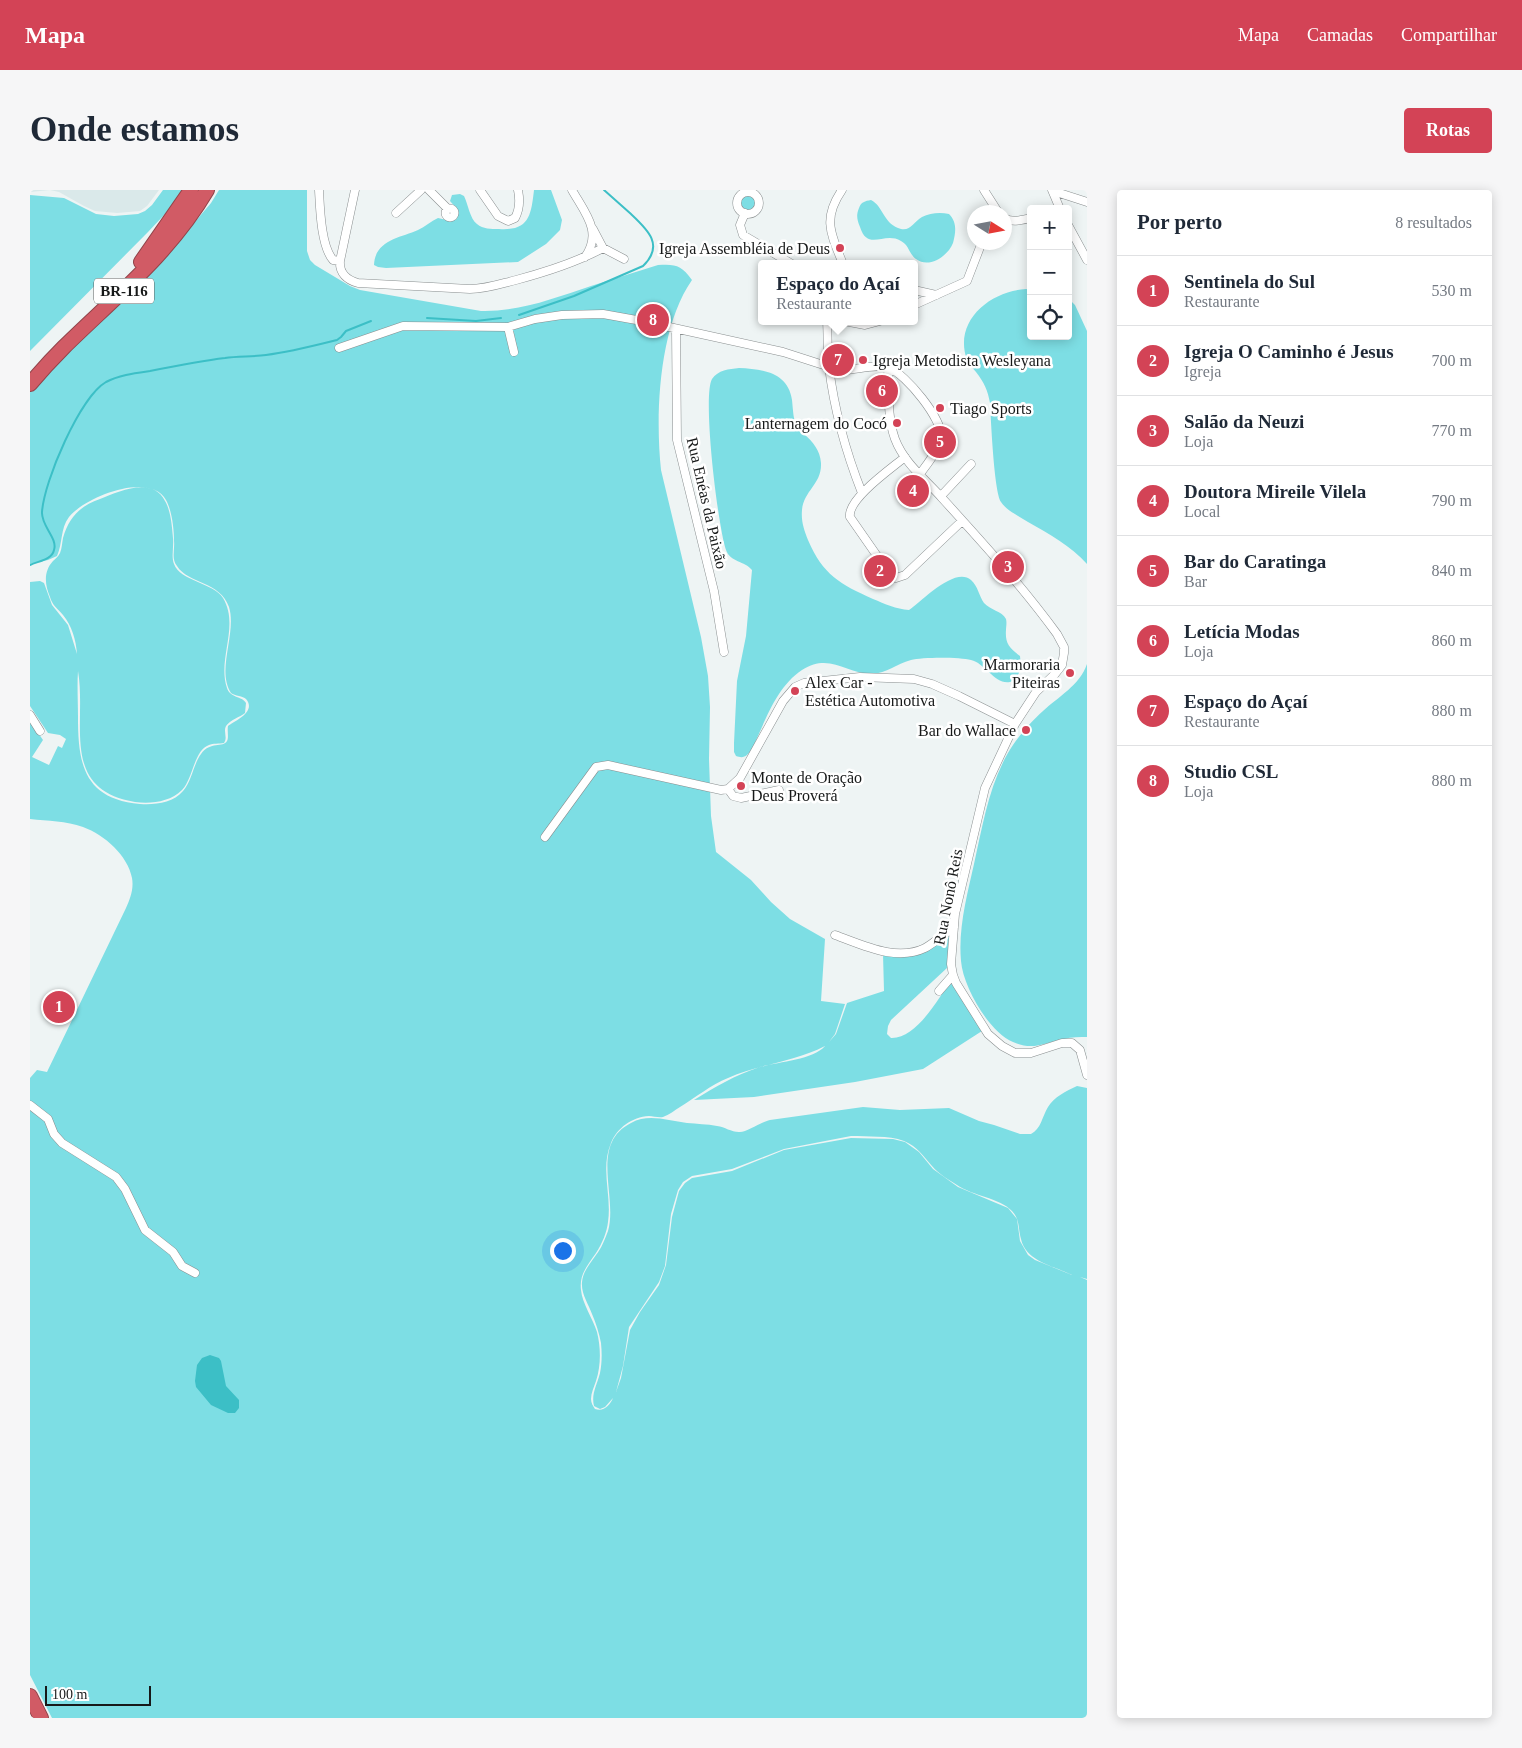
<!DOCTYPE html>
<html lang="pt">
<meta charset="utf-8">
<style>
:root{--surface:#fff;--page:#f6f6f7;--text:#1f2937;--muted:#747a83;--line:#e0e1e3;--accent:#d34356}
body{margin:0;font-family:Georgia,serif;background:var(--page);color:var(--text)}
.controls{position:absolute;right:15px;top:15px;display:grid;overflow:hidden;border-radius:5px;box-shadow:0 2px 12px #0003}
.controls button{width:45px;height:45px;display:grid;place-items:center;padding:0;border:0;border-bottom:1px solid var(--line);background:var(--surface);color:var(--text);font:25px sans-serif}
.compass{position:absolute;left:937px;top:15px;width:45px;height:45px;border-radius:50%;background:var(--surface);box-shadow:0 2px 12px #0003;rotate:101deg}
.scale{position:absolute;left:15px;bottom:12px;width:106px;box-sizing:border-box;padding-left:5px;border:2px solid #171919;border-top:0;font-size:14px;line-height:18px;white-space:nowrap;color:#171919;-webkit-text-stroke:4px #fff;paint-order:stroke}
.you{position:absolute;left:532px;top:1060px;width:18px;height:18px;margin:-12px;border:4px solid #fff;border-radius:50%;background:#1a73e8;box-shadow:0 0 0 8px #1a73e833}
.badge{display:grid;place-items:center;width:32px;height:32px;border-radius:50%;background:var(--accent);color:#fff;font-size:16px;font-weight:700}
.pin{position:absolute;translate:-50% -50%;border:2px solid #fff;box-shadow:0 1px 5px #0006}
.popup{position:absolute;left:728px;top:70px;width:160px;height:65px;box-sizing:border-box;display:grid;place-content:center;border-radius:5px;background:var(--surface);filter:drop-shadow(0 1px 4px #0005);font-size:16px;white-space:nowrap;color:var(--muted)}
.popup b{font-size:19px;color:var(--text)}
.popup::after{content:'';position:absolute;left:50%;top:100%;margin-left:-10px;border:10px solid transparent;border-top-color:var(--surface)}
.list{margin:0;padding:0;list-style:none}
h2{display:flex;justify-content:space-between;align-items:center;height:65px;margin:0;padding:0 20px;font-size:21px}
h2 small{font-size:16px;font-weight:400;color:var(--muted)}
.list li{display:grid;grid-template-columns:32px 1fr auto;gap:15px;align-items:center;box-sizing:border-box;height:70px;padding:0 20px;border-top:1px solid var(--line)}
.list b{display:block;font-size:19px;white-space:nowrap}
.list p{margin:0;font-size:16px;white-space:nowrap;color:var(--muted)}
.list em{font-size:16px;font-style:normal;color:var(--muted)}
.icon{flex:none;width:28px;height:28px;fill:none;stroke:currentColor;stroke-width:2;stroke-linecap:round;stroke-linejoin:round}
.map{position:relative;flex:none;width:1057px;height:1528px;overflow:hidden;border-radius:5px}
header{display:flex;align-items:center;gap:30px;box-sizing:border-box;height:70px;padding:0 25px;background:var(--accent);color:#fff}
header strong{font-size:24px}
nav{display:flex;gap:28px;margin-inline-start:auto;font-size:18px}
.intro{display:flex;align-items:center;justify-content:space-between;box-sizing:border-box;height:120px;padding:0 30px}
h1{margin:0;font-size:35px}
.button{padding:12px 22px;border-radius:5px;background:var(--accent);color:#fff;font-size:18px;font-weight:700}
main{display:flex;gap:30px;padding:0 30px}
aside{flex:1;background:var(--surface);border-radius:5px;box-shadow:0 2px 12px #0003}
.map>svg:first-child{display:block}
.built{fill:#dae9ea}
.green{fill:#7ddee4;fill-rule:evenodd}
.water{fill:#3cbfc6}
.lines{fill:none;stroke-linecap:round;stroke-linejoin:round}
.stream{stroke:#3cbfc6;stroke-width:2}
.street-casing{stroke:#898e8f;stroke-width:9}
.highway-casing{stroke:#90444a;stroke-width:16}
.street{stroke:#fff;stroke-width:8}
.highway{stroke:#d15b65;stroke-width:14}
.poi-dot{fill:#d34356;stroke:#fff;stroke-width:2}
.labels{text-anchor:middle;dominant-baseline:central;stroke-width:5;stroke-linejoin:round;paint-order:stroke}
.shield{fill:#fff;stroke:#5d5e5e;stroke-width:1}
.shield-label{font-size:15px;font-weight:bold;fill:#171919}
.poi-label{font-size:16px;fill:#171919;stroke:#fff;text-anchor:end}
.street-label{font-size:16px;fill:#171919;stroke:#fff}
</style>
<header>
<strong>Mapa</strong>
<nav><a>Mapa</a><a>Camadas</a><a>Compartilhar</a></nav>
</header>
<div class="intro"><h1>Onde estamos</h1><a class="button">Rotas</a></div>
<main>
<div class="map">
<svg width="1057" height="1528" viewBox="0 0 1057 1528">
<rect width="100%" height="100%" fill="#eef4f4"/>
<path class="built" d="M0,0H129L117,16L110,21L87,23L65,21L54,16L29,2L20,0L0,2Z"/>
<path class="green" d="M133,0H153L135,24L118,42L0,161V5L34,8L66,24L84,26L108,24L115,21L122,15Z
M189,0H277V61L280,70L285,75L320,96L330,100L451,121C489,122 525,108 561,96C583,89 606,82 628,75C646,74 651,75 662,90C629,137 625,224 631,280L671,447L678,486L680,517L679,569L681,626L686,662L721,690L741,712L760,729L795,749L791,811L815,814L805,844L799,852L806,844L817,813L854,801L853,764L875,765L920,742L917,778L861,830L858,836L857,844L861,848C887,849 909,807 922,789L952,841L893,879L825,892L724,907L664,910C685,897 705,885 730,877C747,872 783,870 795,856C764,872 730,874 698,888C681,895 666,907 650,917C645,920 639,925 633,927C629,928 623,926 619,926C602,927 587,938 581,953C570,979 582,1005 578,1032C577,1042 572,1054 566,1063C558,1075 549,1084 551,1100C552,1113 563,1129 567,1142C571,1158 571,1176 566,1191C564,1197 561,1203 561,1209C561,1213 563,1216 565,1219C574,1222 580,1215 583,1208L575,1217L570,1219L564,1216C561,1204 567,1195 570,1183C572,1173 572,1163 571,1153C569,1143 566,1133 562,1124C558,1113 551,1104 552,1092C553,1081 560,1074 566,1065C571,1059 575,1049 578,1041C588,1007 559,954 601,933C619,923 638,931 657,933C667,934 677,934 687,936C695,937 701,942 709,942C716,943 731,932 740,930L833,917L870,920L919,918L949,931L964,935L990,944H1001C1011,939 1012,927 1018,917C1024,907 1036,901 1047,896L1057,898V1089L1050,1087L1057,1090V1528H22L0,1485V888L7,880L17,882L96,718C100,709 104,699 102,688C98,666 75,645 53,637C36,631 18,631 0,629V531L13,550L2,567L19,575L28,556L32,558L36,549L30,545L18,543L0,516V392L10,391L14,393L22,415L38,435L47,464C46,450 42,436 33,425C28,419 22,415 20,407C15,395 13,382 23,371C25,369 28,367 30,363C32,358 32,353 33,348C39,327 50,316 70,309C89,301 123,286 135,311C141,321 142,337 143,348C144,357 141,366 144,374C150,391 184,393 193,408C210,436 187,469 197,498C200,508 212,506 216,513L215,523C210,527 200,530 196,536C193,542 198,547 194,553C189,554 183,553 179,555C164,560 163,589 152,600C140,612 121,614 105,612C29,599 57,534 48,481C47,496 48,512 48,527C48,574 54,609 110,614C125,615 143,613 153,601C162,591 163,575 171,564C180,551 193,558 197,551C199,547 197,541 198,536C204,531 227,522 216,509C213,506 205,506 201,503C186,480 207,443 199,417C190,391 158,394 147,376C141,369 145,359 144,351C144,339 142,321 136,310C120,281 55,307 39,327C30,339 33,353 27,366L18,370L0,374V201L146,54L181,13ZM821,946C838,947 858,945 874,951C887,956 894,967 902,976C909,984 919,990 927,995C943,1006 970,1008 982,1021C990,1029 988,1039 991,1049C996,1072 1025,1076 1042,1085L1005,1070L998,1065L990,1051L987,1029L978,1018L928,997L903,979L889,962L875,952L863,949L821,948L754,960L702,981L662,988L655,993L649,1001L642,1027L636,1075L629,1095L610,1122L600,1140L591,1188L586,1202L593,1176L599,1137L629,1092L635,1076L641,1024L648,1000L653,992L662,986L702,979L754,959Z
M504,0H521L532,30L530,40L516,54L488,72L356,78L348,77L344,75C345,50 370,48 388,40C395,37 401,31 408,28L421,31L427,29L428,20L420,11L422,5L430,4L434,6C438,14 440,29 447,34C453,39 461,39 469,39C499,41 501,26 504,0Z
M708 13a10 10 0 1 1 20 0a10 10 0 1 1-20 0Z
M841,10C853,16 853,32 868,38C880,43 883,32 892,27C900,23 910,22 919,24C927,32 926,42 923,53C918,66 899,79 886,69C879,64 879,55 871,51C854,41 838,62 830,37C827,30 826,25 829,18C831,12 835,11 841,10Z
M996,99L1001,100V146H1038V108L1045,115L1057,141V374C1041,356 1019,344 998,332C989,326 977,321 971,312C964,301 961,230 960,213C958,201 954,192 946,182C943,178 939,175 937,170C923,131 960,101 996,99Z
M709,178C732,179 758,182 762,210C763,218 763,232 768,239C770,241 772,243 774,244C783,252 790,260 791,273C792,294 774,300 772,320C771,331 774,340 778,350C793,385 810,394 843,409C855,414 866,419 879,420C892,411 925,376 941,390C948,396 949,406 954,413C960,420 972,421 976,429C977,433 976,437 976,440C975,453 979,458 990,466C991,474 991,489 980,492C965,495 955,473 941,470C930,467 892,467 881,470C866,474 857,483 842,484C816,484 800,462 772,480C746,497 735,532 722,559C717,566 714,569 706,566L704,562V553L707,491L716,446L722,380C715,371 700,372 696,360C688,337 672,207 682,189C688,180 699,179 709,178Z
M1057,474V847C1050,847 1042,847 1034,849C1014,853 1003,861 983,852C959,842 933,797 931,771C928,739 937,705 944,674C953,634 960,589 983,555C991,543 1003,530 1013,521C1028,507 1050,495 1057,474Z"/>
<path class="water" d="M180,1165L189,1168L191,1171L196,1196L209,1210V1218L205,1223H198L181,1215L166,1197L165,1191L167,1175L172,1168Z"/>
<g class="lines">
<path class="stream" d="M489,125L544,106L613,76C635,55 617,39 601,24C592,16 583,8 574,0
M397,128L446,131L471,128
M0,375C8,371 22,370 24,360C28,348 11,336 12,322C14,291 50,207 76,192C89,185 106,183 120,181C145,176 170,171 195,168C208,166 223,167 236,165C260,162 283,156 307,150L311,147L316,141L341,131"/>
<g class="street-casing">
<path id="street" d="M289,0C290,19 291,56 303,70L310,71C309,83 317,90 328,93L440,99C456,99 470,94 486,90C516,82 545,73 573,58L563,39
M399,0L418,19
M450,0L468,26L478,31L485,28C490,19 490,10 488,0
M542,0C555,23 573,42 555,67
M812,0C792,29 801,44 813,74
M954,0L968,22
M1022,0L1030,19
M1023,1L1057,12
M707 13a11 11 0 1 1 22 0a11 11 0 1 1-22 0Z
M415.5 23a4.5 4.5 0 1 1 9 0a4.5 4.5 0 1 1-9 0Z
M366,23L391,0
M715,23L710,35L713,45L762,74
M974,28C983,33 992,30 1001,28
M1038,35L1057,70
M573,58L594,69
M310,71L325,0
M884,100L906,105
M884,115L937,91L952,52
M797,131C798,146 797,162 799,177C804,218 817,265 832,303
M814,131L835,135L850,131
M478,137L484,162
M646,139L647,250L684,401L694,462
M309,158L373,136L478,137L505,129L532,125L573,124L612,131L753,162L809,180C825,181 843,173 859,178C876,184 913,230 911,247C909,260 897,274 890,284
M858,178C859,201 857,227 865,249C874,273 896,290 912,308C952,352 992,396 1027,444L1034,457V463L1032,475L1025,484L1006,502L985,534L955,598L925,724L921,774L923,785L926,793L953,836L958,844L972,856L985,863H1001L1032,853H1042L1050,860L1057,885
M875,267C862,278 817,309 820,327L859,383L866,388L875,385L932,331
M911,306L941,274
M0,525L10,541
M698,599L703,606L711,608L749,600
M515,647L566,577L578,575L691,600L698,599L710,588L753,511L765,497L774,493L830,487L884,489L902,494L929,506L985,534
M805,745C833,755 866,772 895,758C906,752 914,743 924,737
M909,801L923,785
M0,915L18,929L24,944L32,953L86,987L95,999L115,1040L143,1062L152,1076L165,1083"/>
</g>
<g class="highway-casing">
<path id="highway" d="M111,72L161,0
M0,194C11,181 22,169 34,157C85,107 140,63 177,0
M0,1506L11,1528"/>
</g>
<use href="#street" class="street"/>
<use href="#highway" class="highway"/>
</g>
<g class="poi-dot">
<circle cx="810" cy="58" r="5"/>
<circle cx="833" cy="170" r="5"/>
<circle cx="910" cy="218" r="5"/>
<circle cx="867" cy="233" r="5"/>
<circle cx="1040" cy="483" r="5"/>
<circle cx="765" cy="501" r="5"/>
<circle cx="996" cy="540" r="5"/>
<circle cx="711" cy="596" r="5"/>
</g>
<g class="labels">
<rect class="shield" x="64" y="88.5" width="60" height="25" rx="4"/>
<g class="shield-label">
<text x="94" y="101">BR-116</text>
</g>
<g class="poi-label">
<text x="800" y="58">Igreja Assembléia de Deus</text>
<text x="843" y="170" text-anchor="start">Igreja Metodista Wesleyana</text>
<text x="920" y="218" text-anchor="start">Tiago Sports</text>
<text x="857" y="233">Lanternagem do Cocó</text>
<text x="1030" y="474">Marmoraria<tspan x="1030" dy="18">Piteiras</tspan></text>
<text x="775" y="492" text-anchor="start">Alex Car -<tspan x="775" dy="18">Estética Automotiva</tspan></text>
<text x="986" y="540">Bar do Wallace</text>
<text x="721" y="587" text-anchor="start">Monte de Oração<tspan x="721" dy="18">Deus Proverá</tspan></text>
</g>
<g class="street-label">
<text transform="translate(677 313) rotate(77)">Rua Enéas da Paixão</text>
<text transform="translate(918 707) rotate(-79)">Rua Nonô Reis</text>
</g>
</g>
</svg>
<div class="controls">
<button>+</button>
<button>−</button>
<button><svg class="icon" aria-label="locate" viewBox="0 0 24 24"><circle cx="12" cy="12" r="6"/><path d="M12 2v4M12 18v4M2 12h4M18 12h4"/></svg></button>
</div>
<svg class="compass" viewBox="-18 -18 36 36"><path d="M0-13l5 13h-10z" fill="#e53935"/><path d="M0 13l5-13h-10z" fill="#747a83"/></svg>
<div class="scale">100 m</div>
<div class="you"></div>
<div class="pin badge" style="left:29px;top:817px">1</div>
<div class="pin badge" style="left:850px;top:381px">2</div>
<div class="pin badge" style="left:978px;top:377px">3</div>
<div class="pin badge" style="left:883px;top:301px">4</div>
<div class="pin badge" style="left:910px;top:252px">5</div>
<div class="pin badge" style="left:852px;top:201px">6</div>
<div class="pin badge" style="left:808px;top:170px">7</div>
<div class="popup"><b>Espaço do Açaí</b>Restaurante</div>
<div class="pin badge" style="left:623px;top:130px">8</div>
</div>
<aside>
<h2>Por perto<small>8 resultados</small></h2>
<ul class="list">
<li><span class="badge">1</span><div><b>Sentinela do Sul</b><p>Restaurante</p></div><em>530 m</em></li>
<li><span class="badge">2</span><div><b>Igreja O Caminho é Jesus</b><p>Igreja</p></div><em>700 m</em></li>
<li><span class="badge">3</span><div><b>Salão da Neuzi</b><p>Loja</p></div><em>770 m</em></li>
<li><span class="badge">4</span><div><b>Doutora Mireile Vilela</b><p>Local</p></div><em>790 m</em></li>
<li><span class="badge">5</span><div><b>Bar do Caratinga</b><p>Bar</p></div><em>840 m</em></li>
<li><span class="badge">6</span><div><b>Letícia Modas</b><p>Loja</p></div><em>860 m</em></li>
<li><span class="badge">7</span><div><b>Espaço do Açaí</b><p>Restaurante</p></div><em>880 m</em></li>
<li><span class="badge">8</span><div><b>Studio CSL</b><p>Loja</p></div><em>880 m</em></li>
</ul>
</aside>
</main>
